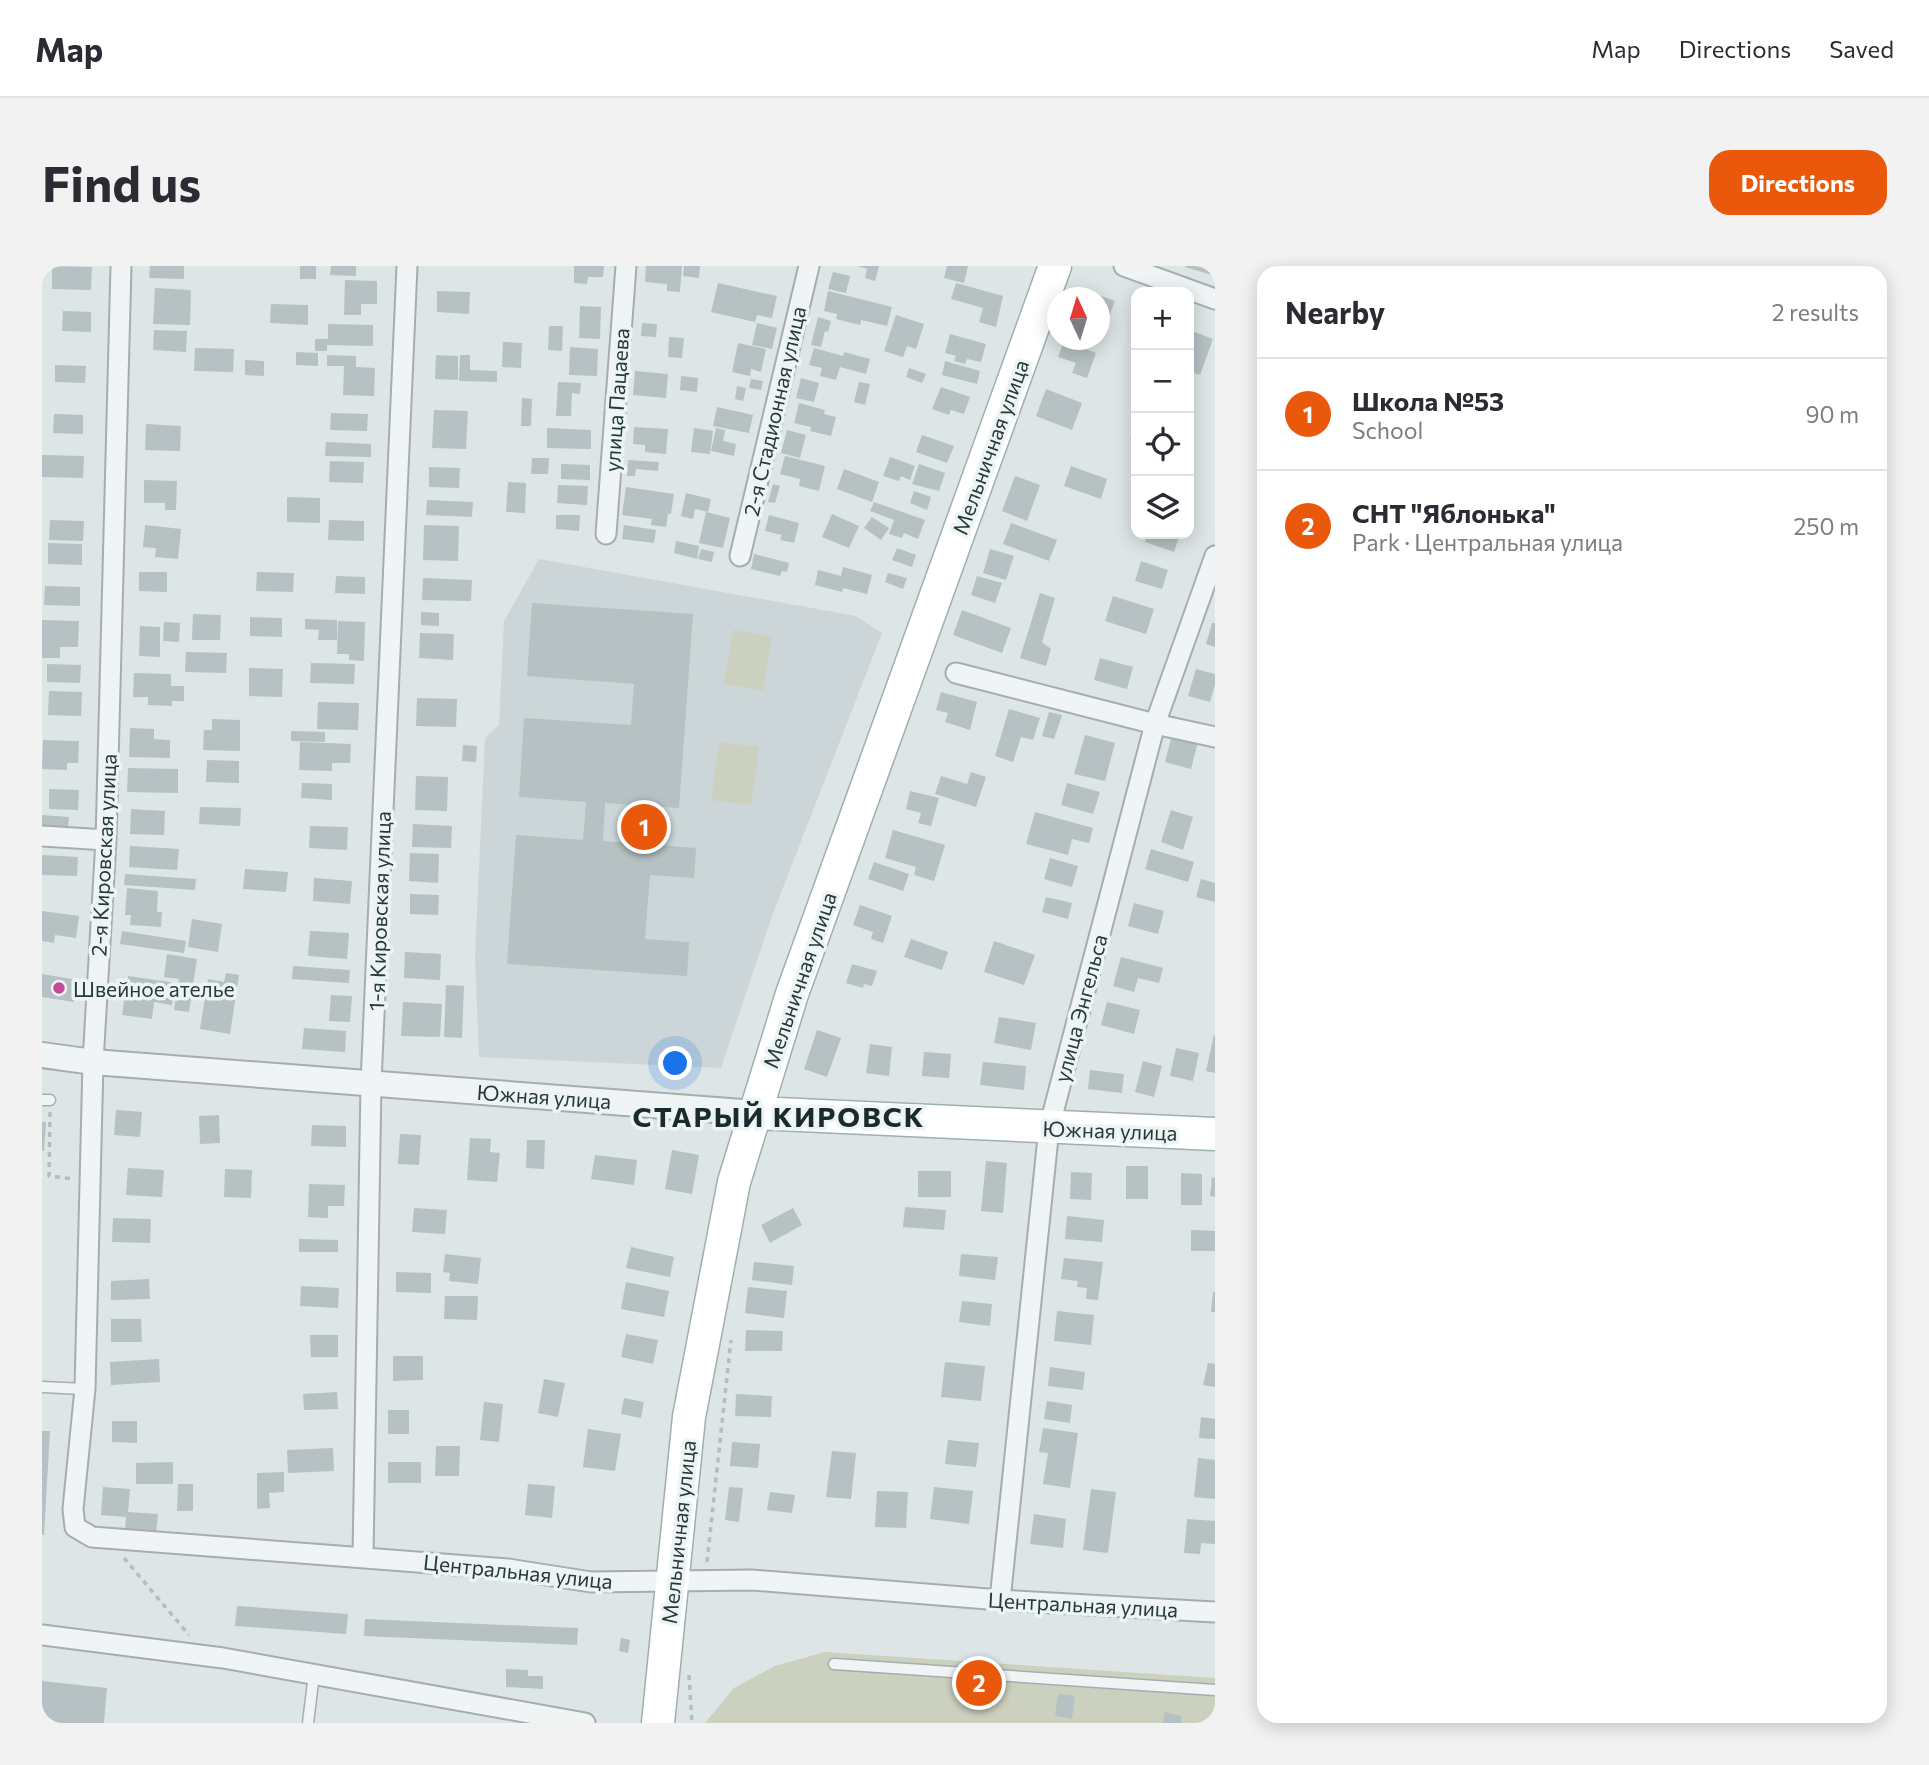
<!DOCTYPE html>
<meta charset="utf-8">
<style>
:root{--surface:#fff;--page:#f2f2f3;--text:#2b2b33;--muted:#7c7c81;--line:#e1e1e2;--accent:#ea580c}
body{margin:0;font-family:Commissioner,sans-serif;background:var(--page);color:var(--text)}
.controls{position:absolute;right:21px;top:21px;display:grid;overflow:hidden;border-radius:14px;box-shadow:0 4px 18px #0003}
.controls button{width:63px;height:63px;display:grid;place-items:center;padding:0;border:0;border-bottom:2px solid var(--line);background:var(--surface);color:var(--text);font:35px sans-serif}
.compass{position:absolute;left:1005px;top:21px;width:63px;height:63px;border-radius:50%;background:var(--surface);box-shadow:0 4px 18px #0003;rotate:356deg}
.you{position:absolute;left:634px;top:798px;width:24px;height:24px;margin:-18px;border:5px solid #fff;border-radius:50%;background:#1a73e8;box-shadow:0 0 0 10px #1a73e833}
.badge{display:grid;place-items:center;width:46px;height:46px;border-radius:50%;background:var(--accent);color:#fff;font-size:23px;font-weight:700}
.pin{position:absolute;translate:-50% -50%;border:4px solid #fff;box-shadow:0 2px 7px #0006}
.list{margin:0;padding:0;list-style:none}
h2{display:flex;justify-content:space-between;align-items:center;height:91px;margin:0;padding:0 28px;font-size:30px}
h2 small{font-size:23px;font-weight:400;color:var(--muted)}
.list li{display:grid;grid-template-columns:46px 1fr auto;gap:21px;align-items:center;box-sizing:border-box;height:112px;padding:0 28px;border-top:2px solid var(--line)}
.list b{display:block;font-size:26px;white-space:nowrap}
.list p{margin:0;font-size:23px;white-space:nowrap;color:var(--muted)}
.list em{font-size:23px;font-style:normal;color:var(--muted)}
.icon{flex:none;width:38px;height:38px;fill:none;stroke:currentColor;stroke-width:2;stroke-linecap:round;stroke-linejoin:round}
.map{position:relative;flex:none;width:1173px;height:1457px;overflow:hidden;border-radius:21px}
header{display:flex;align-items:center;gap:42px;box-sizing:border-box;height:98px;padding:0 35px;background:var(--surface);border-bottom:2px solid var(--line)}
header strong{font-size:33px}
nav{display:flex;gap:38px;margin-inline-start:auto;font-size:24px}
.intro{display:flex;align-items:center;justify-content:space-between;box-sizing:border-box;height:168px;padding:0 42px}
h1{margin:0;font-size:49px}
.button{padding:18px 32px;border-radius:21px;background:var(--accent);color:#fff;font-size:24px;font-weight:700}
main{display:flex;gap:42px;padding:0 42px}
aside{flex:1;background:var(--surface);border-radius:21px;box-shadow:0 4px 18px #0003}
.map>svg:first-child{display:block}
.built{fill:#ccd6d8}
.green{fill:#ccd0bf}
.building{fill:#b5c1c3}
.lines{fill:none;stroke-linecap:round;stroke-linejoin:round}
.service-casing{stroke:#a4aeb0;stroke-width:13}
.minor-casing{stroke:#a4aeb0;stroke-width:23}
.tertiary-casing{stroke:#a4aeb0;stroke-width:28}
.primary-casing{stroke:#9eafb1;stroke-width:35}
.path{stroke:#b4bcbe;stroke-width:3.5;stroke-dasharray:5 5;stroke-linecap:butt}
.service{stroke:#f0f4f5;stroke-width:10}
.minor{stroke:#f0f4f5;stroke-width:19}
.tertiary{stroke:#f0f4f5;stroke-width:24}
.primary{stroke:#fff;stroke-width:32}
.poi-dot{fill:#c44a9a;stroke:#edf4f4;stroke-width:2.5}
.labels{text-anchor:middle;dominant-baseline:central;stroke-width:7;stroke-linejoin:round;paint-order:stroke}
.street-label{font-size:21px;fill:#28393c;stroke:#edf4f4}
.poi-label{font-size:21px;fill:#28393c;stroke:#edf4f4;text-anchor:start}
.district-label{font-size:28px;font-weight:bold;letter-spacing:2px;fill:#1a2a2d;stroke:#edf4f4}
</style>
<header>
<strong>Map</strong>
<nav><a>Map</a><a>Directions</a><a>Saved</a></nav>
</header>
<div class="intro"><h1>Find us</h1><a class="button">Directions</a></div>
<main>
<div class="map">
<svg width="1173" height="1457" viewBox="0 0 1173 1457">
<rect width="100%" height="100%" fill="#dee5e6"/>
<path class="built" d="M497,293L814,350L840,367L730,650L679,802L437,791L433,690L443,472L457,459L462,355Z"/>
<path class="green" d="M691,364L730,371L721,424L682,418Z
M677,476L717,481L709,539L669,534Z
M783,1386L1173,1412V1457H663L692,1422L733,1400Z"/>
<path class="building" d="M10,0L50,1L49,24L10,23Z
M108,0H142V13L107,12Z
M258,0H274V13H258Z
M289,0H314V10L288,9Z
M532,0H562L561,11H546L545,18L532,17Z
M604,0H640L638,26L625,25V18L603,16Z
M642,0H658L657,12L641,10Z
M816,0H837L833,15L823,12L825,3Z
M905,0H926L922,17L902,12Z
M1143,0H1173V10L1143,1Z
M791,6L808,10L804,27L786,23Z
M303,14L335,15V38H319V49H302Z
M676,17L735,30L730,52L715,49L713,56L669,46Z
M914,17L961,30L954,61L937,56L941,42L909,33Z
M113,22L149,24L148,59L111,58Z
M1040,23L1073,35L1061,66L1058,65V32H1036Z
M395,25L428,26L427,48L395,46Z
M786,25L850,41L845,60L819,54L818,59L794,53L795,48L782,45Z
M229,38L266,39V59L228,57Z
M538,40L559,41L558,73L537,72Z
M21,45L49,46V66L20,65Z
M854,49L882,58L874,83L865,80L861,91L842,85Z
M776,51L789,55L786,66L783,65L779,81L769,79Z
M600,57L615,58L614,71L599,70Z
M715,57L735,62L730,83L710,79Z
M286,58L331,59V80L285,79V85H273V73H286Z
M507,60H521L520,85L506,84Z
M112,64L145,65L144,86L111,84Z
M1147,64L1171,73L1158,109L1147,105Z
M908,68L944,78L939,96L925,93L923,98L912,95L914,90L903,87Z
M627,71L642,72L640,92L626,91Z
M1022,75L1054,87L1045,112L1030,107L1034,97L1016,91Z
M461,76L480,77L479,102L460,101Z
M696,77L724,83L719,106L709,103L708,110L690,106Z
M528,81L556,83L555,110L527,109Z
M153,82L192,83L191,106L152,105Z
M772,82L801,90L802,86L828,93L824,108L798,101L794,114L778,110L780,102L767,99Z
M254,86L276,87V100L254,99Z
M285,89L314,90V101L333,102L332,130L301,129L302,100H285Z
M394,89L416,90V114L393,113Z
M418,89H428V104L455,105V116L417,115Z
M203,94L222,95V110L203,109Z
M903,95L938,105L935,118L900,109Z
M13,99L44,100L43,117L13,116Z
M867,102L884,108L880,117L864,111Z
M593,105L626,108L624,132L591,129Z
M639,110L656,112L655,126L638,124Z
M759,112L777,117L772,136L754,132Z
M709,113L721,115L719,124L707,122Z
M516,116L539,117L538,128L530,127L529,150H514Z
M817,116L828,118L823,139L812,136Z
M695,120L704,122L701,135L693,133Z
M899,121L928,131L922,148L909,144L907,149L890,143Z
M1004,123L1040,137L1030,164L994,150Z
M480,132L490,133L489,160H479Z
M757,137L783,144L782,148L794,151L789,170L768,165L769,161L752,157Z
M675,141L711,149L707,167L671,160Z
M392,144L426,145L424,183L390,182Z
M289,147L326,148L325,165L288,164Z
M12,148L41,149V168L11,167Z
M104,158L139,160L138,185L103,184Z
M1094,159V177L1088,174Z
M592,161L626,163L624,188L603,186V179L591,178Z
M505,162L549,164V183L505,182Z
M652,162L671,165L668,188L649,186Z
M674,162L683,164L681,175L694,178L692,190L669,185Z
M745,164L764,169L758,192L739,187Z
M880,169L912,180L905,197L874,186Z
M284,176L329,178V191L283,190Z
M0,189L42,190L41,212L0,211Z
M743,190L783,200L777,225L757,220L758,213L738,208Z
M848,191L873,200L868,214L859,210L857,215L841,210Z
M490,192H507L506,208H489Z
M586,194L617,196L616,205L594,203L593,210H585Z
M288,195L322,196L321,217L287,216Z
M519,198L548,199V214L519,213Z
M877,198L903,207L897,225L870,218Z
M1029,200L1065,213L1059,233L1022,220Z
M387,201L418,202L417,222L387,221Z
M802,203L837,216L830,236L795,223Z
M973,210L998,219L985,255L960,245Z
M102,214L135,215L134,244H123V237H102Z
M466,216L484,217L483,247L464,246Z
M731,218L738,220L733,237L726,236Z
M516,219L546,220L545,239L515,237Z
M584,221L632,228L629,248H626L624,261L609,259L610,253L580,249Z
M872,225L889,231L885,244L868,237Z
M644,227L669,233L666,246L653,243L651,253L639,250Z
M245,231L278,232V257L245,256Z
M385,234L431,236L430,251L384,249Z
M832,236L883,254L876,273L862,267L860,272L847,268L852,254L828,245Z
M664,246L688,252L681,282L657,277Z
M790,248L817,260L807,282L780,271Z
M514,249H538L537,265L514,263Z
M727,249L757,257L752,277L738,274L740,269L723,265Z
M830,251L847,262L839,274L822,262Z
M8,254L42,255L41,275L7,274Z
M287,254L322,255V275L286,274Z
M969,257L1015,274L1007,295L961,278Z
M103,259L139,263L136,293L113,291L114,282L101,281Z
M382,259L417,260L416,295L381,294Z
M582,259L614,264L612,277L580,273Z
M1105,268H1138L1132,286L1103,276Z
M634,275L657,280L655,293L632,287Z
M6,277L40,278V299L6,298Z
M855,282L874,289L870,301L850,294Z
M659,283L672,286L670,296L656,293Z
M948,283L972,290L964,314L941,307Z
M712,288L747,297L745,306L740,305L738,310L709,303Z
M1099,295L1126,304L1120,323L1093,315Z
M801,301L830,309L825,328L801,322L800,326L773,319L776,304L799,310Z
M97,306H125V326L97,325Z
M215,306L252,307L251,326L214,325Z
M846,307L865,312L861,323L843,316Z
M294,310L323,311V328L293,327Z
M935,310L960,317L953,337L929,329Z
M381,312L430,314L429,335L380,334Z
M3,320L38,321V340L2,339Z
M998,327L1013,332L1000,376L1009,383L1004,400L978,392Z
M1071,330L1112,343L1104,368L1063,355Z
M490,337L651,348L637,542L563,537L561,575L654,582L652,612L608,609L603,673L647,676L645,710L465,698L474,569L541,574L544,536L477,531L482,452L589,459L592,418L485,410Z
M920,344L969,362L960,387L911,369Z
M379,346L397,347V360L379,359Z
M151,348L179,349L178,374H150Z
M208,351L240,352V371L208,370Z
M263,353L295,354V374H276L277,364L263,363Z
M0,354L37,355L36,381H18V392H0Z
M296,355L323,356L322,395L307,394V388H295Z
M122,356L138,357L137,376L121,375Z
M1170,357H1173V381L1164,378Z
M98,360L118,361V391L97,390Z
M378,367L412,368L411,394L377,392Z
M144,386L185,387L184,407L143,406Z
M1058,392L1091,401L1085,423L1052,414Z
M269,397L313,398L312,418L268,417Z
M5,398L39,399L38,417L5,416Z
M207,402L241,403L240,431L207,430Z
M1154,403L1173,408V419L1168,436L1146,430Z
M92,407L129,408V420H142V435H130V440L106,439V431H91Z
M7,425L40,426L39,450L6,449Z
M899,426L935,436L928,464L903,456L906,447L894,444Z
M375,432L415,433L414,461L374,460Z
M276,436L317,437L316,464L275,463Z
M967,443L998,452L991,474L979,471L971,496L953,490Z
M1007,446L1020,449L1012,473L1000,470Z
M170,453L198,454V485L161,484L162,464H170Z
M88,462L112,463V473L128,474V492L87,491Z
M249,465L283,466V476L249,475Z
M1131,465L1157,472L1149,503L1123,496Z
M1043,469L1073,477L1063,515L1032,508Z
M1,474L37,475L36,497H25V504L0,503Z
M258,476L309,478L308,497H290V505L257,504Z
M421,479L435,480L434,496L420,495Z
M165,494L197,495V517L164,516Z
M86,502L136,503V527L85,526Z
M929,506L944,511L934,541L893,528L899,510L925,518Z
M374,510L406,511L405,545L373,544Z
M260,517L290,518V534L259,532Z
M1025,517L1058,526L1051,548L1019,539Z
M7,523L37,524L36,544L7,543Z
M868,525L897,532L889,560L876,557L879,547L864,543Z
M158,541L199,542L198,560L157,558Z
M89,543L123,545L122,569L88,568Z
M1129,544L1151,551L1141,584L1119,576Z
M993,546L1051,562L1047,577L1030,573L1026,589L984,578Z
M0,549L27,551L26,562L0,560Z
M371,558L410,560L409,582L370,581Z
M268,560L306,561L305,584L267,582Z
M851,564L903,579L892,615L872,609L874,601L843,592Z
M88,580L137,583L135,604L87,601Z
M1109,583L1152,596L1146,616L1103,603Z
M368,587L397,588L396,617L367,615Z
M0,589L36,591L35,610L0,609Z
M1008,592L1036,600L1030,621L1002,613Z
M832,596L867,608L861,625L826,613Z
M203,603L246,606L244,626L201,623Z
M83,608L154,613L153,624L82,619Z
M272,612L310,615L308,638L271,635Z
M1159,613L1173,617V636L1154,631Z
M85,622L116,625L115,646H120L119,661L88,659L89,649H83Z
M368,628L397,629L396,649L368,648Z
M1004,631L1030,637L1026,653L1000,646Z
M1092,637L1122,645L1116,668L1086,660Z
M818,639L850,650L841,677L829,673L831,666L811,659Z
M0,645L37,650L34,672L13,669L12,677L0,675Z
M150,653L180,658L176,686L146,681Z
M80,665L144,675L142,687L78,678Z
M268,665L307,667L305,693L266,690Z
M869,673L906,686L900,704L862,691Z
M952,675L993,689L982,719L942,706Z
M363,686L399,688L398,714L362,712Z
M125,688L155,693L147,746L132,744L137,713L122,711Z
M1079,691L1121,702L1117,717L1096,712L1092,726L1071,720Z
M810,698L835,705L830,720L822,718L821,722L804,717Z
M251,700L308,704L307,717L250,713Z
M184,707L197,709L188,768L158,763L166,713L182,716Z
M0,708L36,714L32,736L0,731Z
M86,710L134,717L130,739L112,736L110,753L80,749Z
M404,719L422,720L420,772L402,771Z
M289,729L310,730L308,756L287,755Z
M361,736L400,738L398,771L359,770Z
M1065,736L1098,744L1092,768L1059,759Z
M957,751L994,757L989,784L952,777Z
M262,762L304,765L303,786L260,783Z
M775,764L799,772L785,811L762,803Z
M1172,769H1173V807L1164,805Z
M828,778L850,781L847,810L824,807Z
M1134,782L1157,787L1151,815L1128,810Z
M882,786L909,788L907,812L880,810Z
M1101,795L1120,800L1112,831L1093,826Z
M941,796L984,800L982,824L938,819Z
M1048,804L1082,808L1080,827L1046,823Z
M74,844L100,846L98,871L72,869Z
M177,849L178,877L158,878L157,850Z
M0,856H4L2,885H0Z
M270,859L304,860V881L269,880Z
M358,868L379,869L377,899L356,898Z
M428,872L449,873L448,886L458,887L455,916L425,914Z
M485,874H503L502,903L484,902Z
M630,884L657,889L650,928L623,923Z
M553,889L595,894L592,919L549,913Z
M944,895L965,897L961,947L939,945Z
M1084,900H1106V933H1084Z
M86,902L122,904L120,931L84,929Z
M183,903L210,904L209,932L182,931Z
M876,905H909V931H876Z
M1029,906L1050,907L1049,934L1028,933Z
M1139,907L1160,908V939H1139Z
M1170,911L1173,912V931L1168,930Z
M267,918L303,919L302,940H286V952L266,951Z
M863,941L904,944L902,964L861,961Z
M372,942L405,944L403,968L370,966Z
M751,942L760,959L728,977L719,959Z
M1025,950L1062,954L1060,976L1023,973Z
M71,952L109,953L108,977L70,976Z
M1149,964L1173,965V985H1149Z
M257,973L296,974V986H257Z
M589,981L632,991L628,1011L584,1002Z
M403,988L439,992L436,1018L407,1015L408,1007L401,1006Z
M919,988L956,991L953,1014L917,1010Z
M1022,992L1061,996L1056,1034L1044,1033L1045,1022L1035,1021L1036,1015L1019,1013Z
M712,996L752,1000L750,1019L710,1014Z
M354,1006L389,1007V1027L354,1026Z
M107,1013L108,1033L69,1034V1015Z
M584,1016L627,1025L622,1051L579,1043Z
M259,1020L297,1022L296,1042L258,1040Z
M706,1021L745,1025L742,1052L703,1047Z
M1171,1026H1173V1046H1169Z
M403,1030H436L435,1054L402,1053Z
M920,1035L950,1038L948,1060L917,1056Z
M1015,1045L1052,1049L1049,1079L1012,1075Z
M69,1053H99L100,1076H69Z
M704,1064L741,1065L740,1085H703Z
M584,1068L616,1074L611,1098L579,1091Z
M268,1069H296V1091H269Z
M351,1090H381V1114L351,1115Z
M117,1093L118,1116L69,1119L68,1096Z
M903,1096L943,1100L939,1135L899,1131Z
M1166,1097L1173,1098V1121L1161,1119Z
M1008,1101L1043,1106L1041,1124L1006,1120Z
M502,1113L523,1117L516,1151L496,1147Z
M295,1126L296,1143L262,1144L261,1128Z
M694,1128L730,1130L729,1151L693,1150Z
M582,1132L602,1136L599,1152L579,1148Z
M1005,1135L1030,1139L1028,1157L1002,1153Z
M442,1136L461,1138L457,1176L438,1174Z
M346,1144H367V1168H346Z
M1159,1151L1173,1153V1173L1157,1172Z
M70,1155H95V1177L70,1176Z
M1001,1162L1036,1167L1028,1222L1001,1218L1006,1187L997,1186Z
M546,1163L579,1168L573,1205L541,1201Z
M0,1165H8L2,1269H0Z
M906,1174L937,1177L934,1201L903,1198Z
M690,1176L718,1178L716,1202L688,1200Z
M394,1180H418L417,1210H393Z
M291,1182L292,1205L246,1207L245,1184Z
M790,1185L814,1187L809,1233L784,1231Z
M1156,1192L1173,1194V1233L1152,1231Z
M131,1196V1218H94V1197Z
M346,1196H379V1217H346Z
M242,1206V1226L227,1227L228,1242L215,1243V1207Z
M136,1218H151V1245H135Z
M486,1218L513,1220L510,1252L483,1249Z
M61,1221L88,1223L86,1246L116,1248L114,1268L83,1265L84,1251L59,1249Z
M687,1221L701,1222L697,1256L683,1254Z
M892,1221L931,1225L927,1258L888,1253Z
M1049,1223L1074,1226L1066,1287L1041,1284Z
M835,1225L866,1226L864,1262L833,1261Z
M728,1226L753,1229L750,1247L725,1244Z
M992,1248L1024,1253L1021,1282L988,1278Z
M1145,1253L1173,1255V1278L1159,1277L1158,1288L1142,1287Z
M195,1340L306,1348L304,1368L193,1360Z
M323,1353L536,1362L535,1379L322,1370Z
M579,1372L588,1374L586,1387L577,1385Z
M464,1403L486,1404V1410H501V1423L464,1421Z
M0,1415L65,1422L62,1457H0Z
M925,1417L943,1419L941,1433L924,1432Z
M1016,1428L1033,1430L1030,1453L1013,1450Z
M1123,1446L1140,1450L1139,1457H1121Z"/>
<g class="lines">
<g class="service-casing">
<path id="service" d="M0,834H8
M0,1121L43,1123
M792,1398L1173,1424
M266,1457L272,1408"/>
</g>
<g class="minor-casing">
<path id="minor" d="M79,0L64,574L51,796L43,1123L31,1243L33,1261L50,1271L466,1303L549,1316L710,1314L958,1334L1173,1346
M1082,0L1173,33
M564,268L584,0
M698,290L767,0
M914,407L1113,458L1173,471
M0,570L64,574
M321,1291L329,817L365,0
M958,1334L1007,862L1113,458L1173,290
M0,1369L181,1392L543,1457"/>
</g>
<g class="tertiary-casing">
<path id="tertiary" d="M0,789L51,796L713,847"/>
</g>
<g class="primary-casing">
<path id="primary" d="M713,847L1173,868
M616,1457L647,1151L692,916L750,728L1013,0"/>
</g>
<path class="path" d="M8,846L7,910L32,913
M82,1292L147,1369
M665,1296L689,1074
M647,1409L650,1457"/>
<use href="#service" class="service"/>
<use href="#minor" class="minor"/>
<use href="#tertiary" class="tertiary"/>
<use href="#primary" class="primary"/>
</g>
<circle class="poi-dot" cx="17" cy="722" r="7"/>
<g class="labels">
<g class="street-label">
<text transform="translate(574 134) rotate(-86)">улица Пацаева</text>
<text transform="translate(732 145) rotate(-77)">2-я Стадионная улица</text>
<text transform="translate(948 181) rotate(-70)">Мельничная улица</text>
<text transform="translate(61 589) rotate(-87)">2-я Кировская улица</text>
<text transform="translate(337 645) rotate(-88)">1-я Кировская улица</text>
<text transform="translate(757 714) rotate(-71)">Мельничная улица</text>
<text transform="translate(1038 742) rotate(-75)">улица Энгельса</text>
<text transform="translate(502 830) rotate(4)">Южная улица</text>
<text transform="translate(1068 864) rotate(2)">Южная улица</text>
<text transform="translate(636 1266) rotate(-84)">Мельничная улица</text>
<text transform="translate(476 1305) rotate(6)">Центральная улица</text>
<text transform="translate(1041 1338) rotate(3)">Центральная улица</text>
</g>
<g class="poi-label">
<text x="31" y="722">Швейное ателье</text>
</g>
<g class="district-label">
<text x="737" y="850">СТАРЫЙ КИРОВСК</text>
</g>
</g>
</svg>
<div class="controls">
<button>+</button>
<button>−</button>
<button><svg class="icon" aria-label="locate" viewBox="0 0 24 24"><circle cx="12" cy="12" r="6"/><path d="M12 2v4M12 18v4M2 12h4M18 12h4"/></svg></button>
<button><svg class="icon" aria-label="layers" viewBox="0 0 24 24"><path d="M12 4l9 5-9 5-9-5zM3 14l9 5 9-5"/></svg></button>
</div>
<svg class="compass" viewBox="-18 -18 36 36"><path d="M0-13l5 13h-10z" fill="#e53935"/><path d="M0 13l5-13h-10z" fill="#7c7c81"/></svg>
<div class="you"></div>
<div class="pin badge" style="left:602px;top:561px">1</div>
<div class="pin badge" style="left:937px;top:1417px">2</div>
</div>
<aside>
<h2>Nearby<small>2 results</small></h2>
<ul class="list">
<li><span class="badge">1</span><div><b>Школа №53</b><p>School</p></div><em>90 m</em></li>
<li><span class="badge">2</span><div><b>СНТ &quot;Яблонька&quot;</b><p>Park · Центральная улица</p></div><em>250 m</em></li>
</ul>
</aside>
</main>
